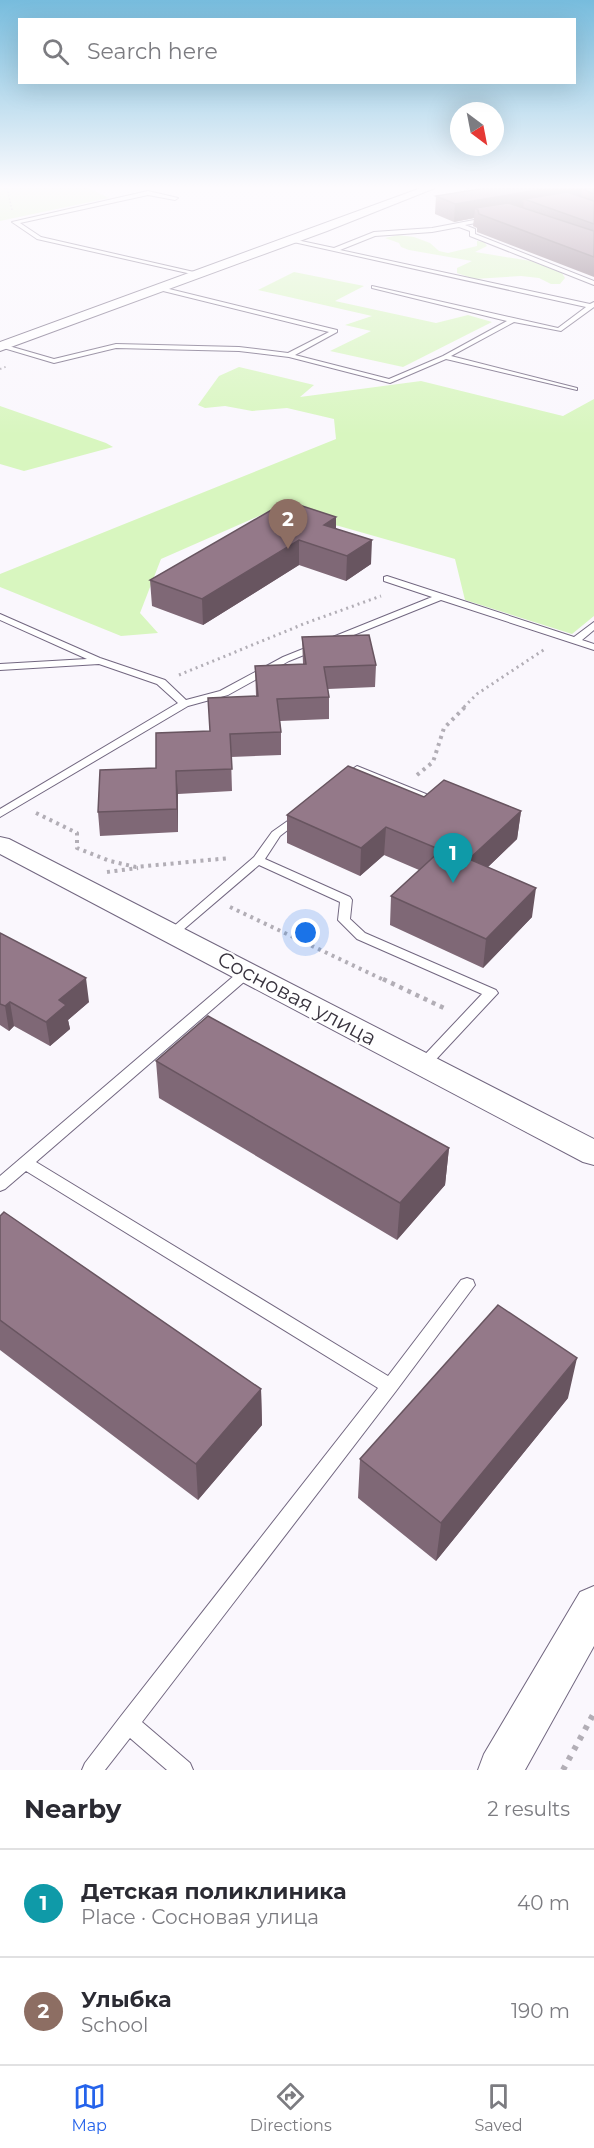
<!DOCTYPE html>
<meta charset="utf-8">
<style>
:root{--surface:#fff;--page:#f7f7f7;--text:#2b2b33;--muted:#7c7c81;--line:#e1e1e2;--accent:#2563eb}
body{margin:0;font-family:Montserrat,sans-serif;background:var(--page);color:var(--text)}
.compass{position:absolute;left:450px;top:102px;width:54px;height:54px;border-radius:50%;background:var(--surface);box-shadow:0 6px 24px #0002;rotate:148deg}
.you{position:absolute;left:306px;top:933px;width:21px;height:21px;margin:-15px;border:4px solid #fff;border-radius:50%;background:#1a73e8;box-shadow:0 0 0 9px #1a73e833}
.badge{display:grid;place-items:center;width:39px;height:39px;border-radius:50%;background:var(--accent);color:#fff;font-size:20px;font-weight:700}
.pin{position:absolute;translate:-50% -50px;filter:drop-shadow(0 2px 3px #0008)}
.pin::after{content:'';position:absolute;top:32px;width:21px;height:18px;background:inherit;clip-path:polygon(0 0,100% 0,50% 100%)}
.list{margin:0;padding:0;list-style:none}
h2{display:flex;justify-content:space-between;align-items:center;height:78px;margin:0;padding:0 24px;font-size:26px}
h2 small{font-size:20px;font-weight:400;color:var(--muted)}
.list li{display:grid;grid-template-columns:39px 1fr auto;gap:18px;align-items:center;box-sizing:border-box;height:108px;padding:0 24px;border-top:2px solid var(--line)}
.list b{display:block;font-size:22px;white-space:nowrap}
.list p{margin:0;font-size:20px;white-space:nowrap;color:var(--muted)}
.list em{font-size:20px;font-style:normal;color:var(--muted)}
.icon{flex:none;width:33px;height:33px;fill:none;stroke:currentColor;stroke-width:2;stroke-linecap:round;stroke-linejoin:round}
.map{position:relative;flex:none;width:594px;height:1770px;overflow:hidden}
.search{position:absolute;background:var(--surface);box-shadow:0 6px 24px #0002;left:18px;right:18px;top:18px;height:66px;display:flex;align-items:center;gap:15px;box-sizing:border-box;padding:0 21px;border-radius:0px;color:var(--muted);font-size:22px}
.sheet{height:294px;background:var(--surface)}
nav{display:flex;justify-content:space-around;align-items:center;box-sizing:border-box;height:84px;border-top:2px solid var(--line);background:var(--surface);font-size:16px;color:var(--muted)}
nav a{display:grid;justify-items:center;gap:3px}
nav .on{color:var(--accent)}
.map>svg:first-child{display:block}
.green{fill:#d8f6bf}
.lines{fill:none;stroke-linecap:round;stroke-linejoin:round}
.lane-casing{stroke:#726780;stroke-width:2}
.street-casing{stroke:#726780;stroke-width:2}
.path-far5{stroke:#b2aeb6;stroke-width:1.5;stroke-dasharray:1.5 2;stroke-linecap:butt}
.path-far4{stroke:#b2aeb6;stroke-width:2;stroke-dasharray:1.5 3;stroke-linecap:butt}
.path-far3{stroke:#b2aeb6;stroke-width:3;stroke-dasharray:2 4;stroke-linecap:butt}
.path-far2{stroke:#b2aeb6;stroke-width:4;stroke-dasharray:3 4.5;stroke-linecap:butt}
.path-far1{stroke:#b2aeb6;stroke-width:4.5;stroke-dasharray:4 5;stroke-linecap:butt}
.path{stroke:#b2aeb6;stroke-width:6;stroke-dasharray:4.5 7;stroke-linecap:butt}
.lane{fill:#fff;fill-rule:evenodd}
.street{fill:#fff;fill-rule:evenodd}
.wall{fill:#7f6876}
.shaded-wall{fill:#685560}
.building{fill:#947989;stroke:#685560;stroke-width:1.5}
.labels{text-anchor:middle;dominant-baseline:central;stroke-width:4.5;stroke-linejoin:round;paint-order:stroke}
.street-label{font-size:21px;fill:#39343f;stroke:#fff}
</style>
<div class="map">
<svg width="594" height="1770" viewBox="0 0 594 1770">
<rect width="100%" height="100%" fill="#faf7fd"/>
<path class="green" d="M0,188H89L109,198L0,221Z
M398,235L414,237L430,243L439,251L448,253L477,246V241L484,242L487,246L475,252L531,261L562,273L565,278L560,284H551L539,278L521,276L474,279L457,273V268L472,261L409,250L401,247L399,243L385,238Z
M294,272L364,286L335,301L436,323L468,315L492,322L403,367L330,351L371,331L345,325L372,316L258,290Z
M239,367L314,385L300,397L421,381L563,416L594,399V616L572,634L465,600L455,559L339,526L268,512L161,559L140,613L158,633L121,636L0,587V574L336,439L334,419L287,408L252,411L225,406L205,408L198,405L219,376Z
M0,406L106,443L113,447L24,471L0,464Z"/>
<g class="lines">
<g class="lane-casing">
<path id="lane" d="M148,191L178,198L175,200L148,195L20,223L41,237L194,272L196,275L37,239L12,222Z
M490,217L492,220L465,225L475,229V234L594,281V285L470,236V231L459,227L432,232L375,236L340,250L590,304L594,302V307L561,331L514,322L451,356L577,388V390L446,359L390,383L289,357L239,351L116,348L54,363L0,347L2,344L54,359L116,344L239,347L288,353L329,332L155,289L157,286L337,330V332L295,355L389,379L443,356L507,321L372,288V286L558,328L586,307L289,241L292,239L334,248L374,232L432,228Z
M387,576L574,637L594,622V630L582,640L594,644V650L441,600L289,661L228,695L188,706L0,817V809L178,703L157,684L99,664L0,670V664L87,659L0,620V614L100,658L165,680L186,700L220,691L283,657L432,597L384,581V577Z
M357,766L426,794L428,796L426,798H418L358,773L349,781H341L340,779L341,777Z
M299,813L305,816L303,818L280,836L265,859L350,897L352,900L350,919L365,933L496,990L498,993L428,1068H418L416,1064L482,994L357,939L338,920L340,902L259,865L176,936L172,937L166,933L254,857L272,832Z
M247,968L252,969L253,972L252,975L36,1162L388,1376L461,1280L467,1278L473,1280L475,1285L396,1391L142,1722L190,1763L193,1770H167L130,1738L105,1770H82L85,1763L121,1716L378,1388L26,1171L5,1189L0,1191V1176L242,969Z"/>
</g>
<g class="street-casing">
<path id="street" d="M421,188H435L327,231L0,351V342Z
M0,837L9,839L594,1139V1165L583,1162L0,854Z
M594,1586V1646L525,1770H478L484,1754L580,1592Z"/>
</g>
<path class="path-far5" d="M7,188L12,210
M454,194L470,188"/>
<path class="path-far4" d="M0,369L8,366"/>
<path class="path-far3" d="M179,675L306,623L381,596
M464,707L477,694L545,649"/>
<path class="path-far2" d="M417,775L433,762L444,728L466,706
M36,813L77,833V848L110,861L136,867L230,858
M107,872L138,868
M230,907L386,981"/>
<path class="path-far1" d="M383,979L448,1010"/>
<path class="path" d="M563,1770L594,1713"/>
<use href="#lane" class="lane"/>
<use href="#street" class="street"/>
</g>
<path class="wall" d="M594,188V277L477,232V228L473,226L474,218L454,222L435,214L436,196Z
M336,517V528L371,564L346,581L299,565L203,625L152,606L150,580Z
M302,637L376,665L375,687L328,689L329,697V719L280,721L281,732V755L231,757L232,791L178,794V832L100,836L98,812L156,768L210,731L256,696L255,666L303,664Z
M424,797L521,811L517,839L488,867L532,917L483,968L390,925L391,896L419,870L384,855L360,876L287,843V815Z
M0,933L89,1002L68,1020L70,1029L50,1046L14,1026L9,1031L0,1025Z
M156,1061L449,1148L445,1185L397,1240L159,1098Z
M0,1216L261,1389L262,1425L198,1500L0,1350Z
M568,1398L436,1561L358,1498L360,1459Z"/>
<path class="shaded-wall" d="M549,188H594L582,189L581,199H524L523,209L478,210L475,208L474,218L454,222L455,204Z
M336,517V541L324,525Z
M299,540V565L203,625L202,599Z
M372,540L371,564L346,581L347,556Z
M176,771L178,794V832L177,809Z
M521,811L517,839L466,888L469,859Z
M386,827L384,855L360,876L361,848Z
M536,888L532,917L483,968L486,939Z
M86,978L89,1002L68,1020L70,1029L50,1046L46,1022L59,1000Z
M10,1002L14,1026L9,1031L5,1006Z
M449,1148L445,1185L397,1240L400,1203Z
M577,1358L568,1398L436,1561L441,1523Z
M261,1389L262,1425L198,1500L196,1464Z"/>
<path class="building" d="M486,188H549L455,204L436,196Z
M591,188H594V194L582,189Z
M567,192L594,201V224L524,199Z
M508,203L594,231V257L479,214L478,210L475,208Z
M287,501L336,517L324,525L372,540L347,556L299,540L202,599L150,580Z
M369,635L376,665L324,667L329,697L277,699L281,732L230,734L232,769L176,771L177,809L98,812L100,770L156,768V733L210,731L208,698L258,696L255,666L306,664L302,637Z
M348,766L424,797L444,780L521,811L469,859L536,888L486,939L391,896L441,850L386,827L361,848L287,815Z
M0,933L86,978L59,1000L66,1005L46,1022L10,1002L5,1006L0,1004Z
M208,1016L449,1148L400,1203L156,1061Z
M4,1212L261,1389L196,1464L0,1320V1216Z
M498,1305L577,1358L441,1523L360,1459Z"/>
<linearGradient id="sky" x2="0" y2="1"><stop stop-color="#77bcdd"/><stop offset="0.43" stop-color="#fdfbfe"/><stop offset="1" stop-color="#fdfbfe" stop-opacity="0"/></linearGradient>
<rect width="594" height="435" fill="url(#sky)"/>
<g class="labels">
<g class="street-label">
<text transform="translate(297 998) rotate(28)">Сосновая улица</text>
</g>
</g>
</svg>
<svg class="compass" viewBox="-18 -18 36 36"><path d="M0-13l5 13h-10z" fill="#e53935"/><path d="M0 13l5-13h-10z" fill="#7c7c81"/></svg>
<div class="you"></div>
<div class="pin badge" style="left:453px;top:883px;background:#0f9aa8">1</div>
<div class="pin badge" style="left:288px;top:549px;background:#8d6e63">2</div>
<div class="search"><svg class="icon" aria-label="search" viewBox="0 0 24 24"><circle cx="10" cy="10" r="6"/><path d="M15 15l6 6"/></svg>Search here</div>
</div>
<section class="sheet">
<h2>Nearby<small>2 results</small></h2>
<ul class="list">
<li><span class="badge" style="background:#0f9aa8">1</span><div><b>Детская поликлиника</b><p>Place · Сосновая улица</p></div><em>40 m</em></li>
<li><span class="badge" style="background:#8d6e63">2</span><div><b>Улыбка</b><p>School</p></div><em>190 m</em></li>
</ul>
</section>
<nav>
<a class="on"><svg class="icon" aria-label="map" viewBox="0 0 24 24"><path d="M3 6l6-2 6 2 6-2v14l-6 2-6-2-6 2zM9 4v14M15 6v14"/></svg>Map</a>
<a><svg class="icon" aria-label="directions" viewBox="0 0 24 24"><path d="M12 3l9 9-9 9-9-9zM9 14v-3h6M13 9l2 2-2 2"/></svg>Directions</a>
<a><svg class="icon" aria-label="saved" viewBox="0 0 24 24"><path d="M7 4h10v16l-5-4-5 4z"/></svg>Saved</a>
</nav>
